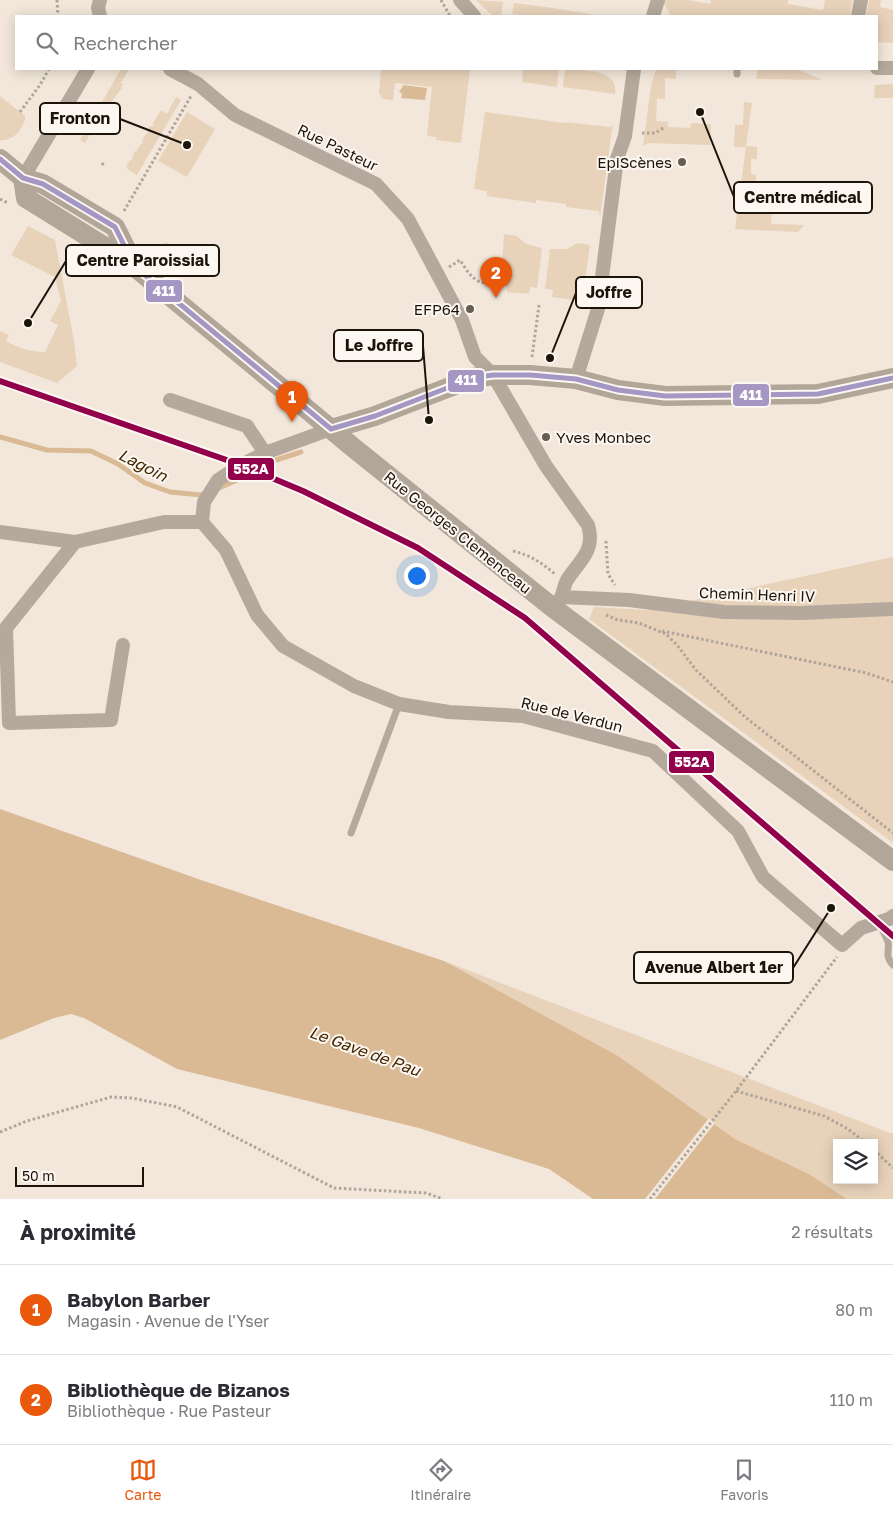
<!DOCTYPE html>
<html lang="fr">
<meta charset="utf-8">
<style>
:root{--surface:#fff;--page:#f7f7f7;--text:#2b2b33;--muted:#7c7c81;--line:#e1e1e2;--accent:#ea580c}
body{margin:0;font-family:"Golos Text",sans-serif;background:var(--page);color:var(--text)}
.controls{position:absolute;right:15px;bottom:15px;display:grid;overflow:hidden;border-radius:0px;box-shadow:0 2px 12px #0003}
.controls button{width:45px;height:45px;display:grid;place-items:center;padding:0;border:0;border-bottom:1px solid var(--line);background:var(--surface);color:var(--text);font:25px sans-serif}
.scale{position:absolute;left:15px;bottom:12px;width:129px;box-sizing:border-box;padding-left:5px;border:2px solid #1c1309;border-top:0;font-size:14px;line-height:18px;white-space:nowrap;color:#1c1309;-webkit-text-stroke:4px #fdf7f2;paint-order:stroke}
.you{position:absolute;left:416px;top:575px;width:18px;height:18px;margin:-12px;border:4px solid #fff;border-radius:50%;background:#1a73e8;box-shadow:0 0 0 8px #1a73e833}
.badge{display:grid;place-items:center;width:32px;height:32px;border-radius:50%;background:var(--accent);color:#fff;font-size:16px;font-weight:700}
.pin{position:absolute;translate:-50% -41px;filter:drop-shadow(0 1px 2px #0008)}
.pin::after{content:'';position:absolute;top:26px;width:18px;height:15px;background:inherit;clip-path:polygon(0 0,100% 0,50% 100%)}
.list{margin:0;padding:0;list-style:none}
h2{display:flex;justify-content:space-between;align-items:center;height:65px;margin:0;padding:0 20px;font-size:21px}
h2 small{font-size:16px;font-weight:400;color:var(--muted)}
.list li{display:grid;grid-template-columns:32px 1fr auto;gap:15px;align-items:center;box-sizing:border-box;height:90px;padding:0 20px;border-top:1px solid var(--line)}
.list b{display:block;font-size:19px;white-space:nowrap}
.list p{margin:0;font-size:16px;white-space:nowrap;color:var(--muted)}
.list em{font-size:16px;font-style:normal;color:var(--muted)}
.icon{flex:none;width:28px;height:28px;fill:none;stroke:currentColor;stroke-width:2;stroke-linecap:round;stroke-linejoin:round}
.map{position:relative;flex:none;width:893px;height:1199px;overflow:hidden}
.search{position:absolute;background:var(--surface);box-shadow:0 2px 12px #0003;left:15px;right:15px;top:15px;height:55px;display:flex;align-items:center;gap:12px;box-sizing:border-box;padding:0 18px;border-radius:0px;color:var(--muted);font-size:19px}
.sheet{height:245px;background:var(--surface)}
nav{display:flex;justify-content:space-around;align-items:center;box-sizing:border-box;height:70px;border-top:1px solid var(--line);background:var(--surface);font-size:14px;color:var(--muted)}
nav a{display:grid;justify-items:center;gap:2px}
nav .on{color:var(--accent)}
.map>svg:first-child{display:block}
.green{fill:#e8d2ba;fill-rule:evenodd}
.water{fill:#daba95}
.pier{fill:#f2e7da}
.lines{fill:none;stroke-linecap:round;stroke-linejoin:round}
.stream{stroke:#daba95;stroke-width:5}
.path{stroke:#afa59a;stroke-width:3;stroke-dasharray:2.5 2.5;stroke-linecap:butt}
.lane{stroke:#b4a99c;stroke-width:7}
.street{stroke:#b4a99c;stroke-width:14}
.secondary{stroke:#b2a699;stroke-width:20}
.bus-1-casing{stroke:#fdf7f2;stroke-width:9}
.bus-1{stroke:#a497c3;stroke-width:5}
.rail-1-casing{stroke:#fdf7f2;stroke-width:10}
.rail-1{stroke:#92004c;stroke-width:6}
.poi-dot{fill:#675d52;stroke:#fdf7f2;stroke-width:2}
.labels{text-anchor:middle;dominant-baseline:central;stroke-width:4;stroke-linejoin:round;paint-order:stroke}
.street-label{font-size:15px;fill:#1c1309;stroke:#fdf7f2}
.poi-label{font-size:15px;fill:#1c1309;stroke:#fdf7f2;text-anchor:end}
.water-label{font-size:16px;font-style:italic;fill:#432700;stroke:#fdf7f2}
.leader{fill:none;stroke:#1c1309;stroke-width:2}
.callout-dot{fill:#1c1309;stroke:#fdf7f2;stroke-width:2}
.callout{fill:#fdf7f2;stroke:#1c1309;stroke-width:2}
.callout-label{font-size:16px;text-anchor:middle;font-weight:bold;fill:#1c1309}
.line-badge{stroke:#fdf7f2;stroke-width:2}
.badge-label{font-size:14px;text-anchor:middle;font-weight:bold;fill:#fff}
</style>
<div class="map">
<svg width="893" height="1199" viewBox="0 0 893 1199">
<rect width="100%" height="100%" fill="#f2e7da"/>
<path class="green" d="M476,0L503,2L501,16L492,15Z
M664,0H688L710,4L711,0H788V4L823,10L825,0H852L850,15L846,16H671L663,2Z
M869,0H881L880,7L893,10V43L877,42V16H866Z
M514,3L553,8L601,16H526L512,14Z
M121,69H129L121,83L124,84L121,87L122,88L112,101L114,105L111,110L109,111L110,112L104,120L105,121L100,128L95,126L85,143L80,140Z
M381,69H470L461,143L436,140V137L427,136L432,87L395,83L393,100L383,99L379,93Z
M523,69H559L557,87L522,82Z
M565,69C583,71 619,68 615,94L563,87Z
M656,69H676V79L665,78V99L657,98L656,121L668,122V127L690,128L691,123L711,124L710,145L648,143L643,146L651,86Z
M758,69H796L823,80L756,79Z
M893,84V98H874L875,85Z
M0,96L25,116V120C21,131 12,142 0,140Z
M176,97L181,100L137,175L127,169L128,168L126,167L130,160L133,159L132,157L135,151H138L137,149L143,142L142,140L146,134L148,133L147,132L150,126H154L153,123L161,110L167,114Z
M744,102L752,103L746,146L757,147V159H751V174L756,175V186L805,189V193L773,192L771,224L804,225L798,232L735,229L746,147H734L735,125H743Z
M187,112L215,129L187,177L158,161Z
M485,112L564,123V122L611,127L613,122L600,218L599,211L566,207V204L536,200V203L487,196V191L474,189Z
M28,226L55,240L74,341L77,366L57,383L0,362V331L9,335L6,341C18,348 31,352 45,352L58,325L50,321L61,301L55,277L11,255Z
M504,234L517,236L526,244L542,248L537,288L530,287L529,294L507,292L506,281C509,276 509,273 508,268L502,266Z
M168,242L152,269L138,247H151Z
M578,243L590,245L582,301L552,297L553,290L545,289L550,249H567Z
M893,557V843L589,619L594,607L648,610Z
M444,961L890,1133H893V1199H847L809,1174L735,1139L681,1102ZM837,1143H874V1180H837Z"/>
<path class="water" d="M403,85L427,88L425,100L401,98L402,94L399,91L402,88Z
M0,809L204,881L444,961L618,1056L735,1139L809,1174L847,1199H593L549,1169L419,1128L177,1069L84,1018L71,1014L54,1018L0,1040Z"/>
<path class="pier" d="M709,1118L715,1123L655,1199H645Z"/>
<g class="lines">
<path class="stream" d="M0,437L47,450L91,451L118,464L145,483L170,492L201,495L206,493
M217,489L248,475L270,462L301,452"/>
<path class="path" d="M57,0L58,16
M441,0L450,16
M20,112L40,85L49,69
M642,133H655L665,127
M102,165L104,162
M0,199L8,203
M124,211L191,96
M449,267L460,260C468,273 477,287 493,282
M532,357L539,305
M606,541L608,574L615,585
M513,551C530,555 542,563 555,574
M606,615L618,620L639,623L666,634L677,645L696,670L745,717L893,833
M662,631L866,673L893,682
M736,1091L824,1116L848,1129L866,1143
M0,1132L27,1121L111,1097L132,1098L177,1107L334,1188L426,1193L443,1199
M874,1150L893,1168
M650,1199L736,1091L837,957"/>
<path class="lane" d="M737,74V69
M351,833L399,704
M879,923C882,929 886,936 888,942C890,952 884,955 893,965"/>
<path class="street" d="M100,0L98,8L100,16
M460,0L474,16
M653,16L658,0
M858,16L861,0
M877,68H893
M170,69L198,84L235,115L376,184L408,219L462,320L475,357L493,375L546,466L588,525C596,551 579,561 567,580C564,585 564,590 562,595C560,600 556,604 552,607
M23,178L88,69
M576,379L598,309L617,159L625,136L634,69
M170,400L247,426L265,453
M202,522L226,550L257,615L283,646L354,686L399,704L449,712L523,716L653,751L738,831L763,877L842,945L861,928L889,919L893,916
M202,522L204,502L218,480L241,465L265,453L331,429
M0,532L75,542L164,522H202
M75,542L6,628L9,723L111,720L123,645
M561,597L629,600L724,612L801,613L893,609"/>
<path class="secondary" d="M0,159L23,178L43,184L115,227L135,267L355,449L552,607L893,861
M23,178L26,198L134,265
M331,429L375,416L473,378L493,375H530L576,379L618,390L665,396L818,394L893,378"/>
<g class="bus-1-casing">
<path id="bus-1" d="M0,159L23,178L43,184L115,227L135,267L331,429
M331,429L375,416L473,378L493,375H530L576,379L618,390L665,396L818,394L893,378"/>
</g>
<use href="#bus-1" class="bus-1"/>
<g class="rail-1-casing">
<path id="rail-1" d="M0,381L241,465L303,491L418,548L525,618L893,936"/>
</g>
<use href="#rail-1" class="rail-1"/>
</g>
<g class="poi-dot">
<circle cx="682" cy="162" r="5"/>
<circle cx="470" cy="309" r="5"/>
<circle cx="546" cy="437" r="5"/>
</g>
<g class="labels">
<g class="street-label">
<text transform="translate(338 147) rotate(26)">Rue Pasteur</text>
<text transform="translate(458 532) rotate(39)">Rue Georges Clemenceau</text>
<text transform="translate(757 594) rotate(2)">Chemin Henri IV</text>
<text transform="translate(572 714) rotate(14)">Rue de Verdun</text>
</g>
<g class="poi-label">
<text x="672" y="162">EpiScènes</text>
<text x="460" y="309">EFP64</text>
<text x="556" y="437" text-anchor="start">Yves Monbec</text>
</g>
<g class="water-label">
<text transform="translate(143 465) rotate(27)">Lagoin</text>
<text transform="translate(365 1051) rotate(20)">Le Gave de Pau</text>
</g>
</g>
<path class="leader" d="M187 145L120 119M700 112L734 197M28 323L66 261M550 358L576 293M429 420L423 346M831 908L793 968"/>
<g class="callout-dot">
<circle cx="187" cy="145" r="5"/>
<circle cx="700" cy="112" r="5"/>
<circle cx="28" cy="323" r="5"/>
<circle cx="550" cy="358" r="5"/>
<circle cx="429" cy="420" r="5"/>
<circle cx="831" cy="908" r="5"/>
</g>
<g class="callout">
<rect x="40" y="103" width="80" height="31" rx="5"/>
<rect x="734" y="182" width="138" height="31" rx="5"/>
<rect x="66" y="245" width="153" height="31" rx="5"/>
<rect x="576" y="277" width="66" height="31" rx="5"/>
<rect x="334" y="330" width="89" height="31" rx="5"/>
<rect x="634" y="952" width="159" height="31" rx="5"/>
</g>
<g class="callout-label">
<text x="80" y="124">Fronton</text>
<text x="803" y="203">Centre médical</text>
<text x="143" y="266">Centre Paroissial</text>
<text x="609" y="298">Joffre</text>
<text x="379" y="351">Le Joffre</text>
<text x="714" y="973">Avenue Albert 1er</text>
</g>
<g class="line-badge">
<rect x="145" y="279" width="38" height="24" rx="5" fill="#a497c3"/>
<rect x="447" y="369" width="38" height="24" rx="5" fill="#a497c3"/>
<rect x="732" y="383" width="38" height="24" rx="5" fill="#a497c3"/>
<rect x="227" y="457" width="48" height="24" rx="5" fill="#92004c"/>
<rect x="668" y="750" width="47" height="24" rx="5" fill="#92004c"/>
</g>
<g class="badge-label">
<text x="164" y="296">411</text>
<text x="466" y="385">411</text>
<text x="751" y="400">411</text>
<text x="251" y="474">552A</text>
<text x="692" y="767">552A</text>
</g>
</svg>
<div class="controls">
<button><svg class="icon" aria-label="layers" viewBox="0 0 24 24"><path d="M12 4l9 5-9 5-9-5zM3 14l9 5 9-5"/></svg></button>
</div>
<div class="scale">50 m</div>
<div class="you"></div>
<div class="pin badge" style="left:292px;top:422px">1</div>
<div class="pin badge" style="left:496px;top:298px">2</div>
<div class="search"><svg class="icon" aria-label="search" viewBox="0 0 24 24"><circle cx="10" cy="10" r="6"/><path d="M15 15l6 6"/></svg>Rechercher</div>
</div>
<section class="sheet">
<h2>À proximité<small>2 résultats</small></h2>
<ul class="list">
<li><span class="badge">1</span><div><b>Babylon Barber</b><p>Magasin · Avenue de l'Yser</p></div><em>80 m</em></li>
<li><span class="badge">2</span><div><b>Bibliothèque de Bizanos</b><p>Bibliothèque · Rue Pasteur</p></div><em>110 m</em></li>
</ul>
</section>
<nav>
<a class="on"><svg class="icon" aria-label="map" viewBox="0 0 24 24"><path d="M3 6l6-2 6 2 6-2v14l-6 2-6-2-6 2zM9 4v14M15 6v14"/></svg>Carte</a>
<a><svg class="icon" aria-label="directions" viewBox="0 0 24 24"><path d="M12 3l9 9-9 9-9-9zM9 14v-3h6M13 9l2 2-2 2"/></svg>Itinéraire</a>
<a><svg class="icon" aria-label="saved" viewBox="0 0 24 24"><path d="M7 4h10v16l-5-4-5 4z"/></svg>Favoris</a>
</nav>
